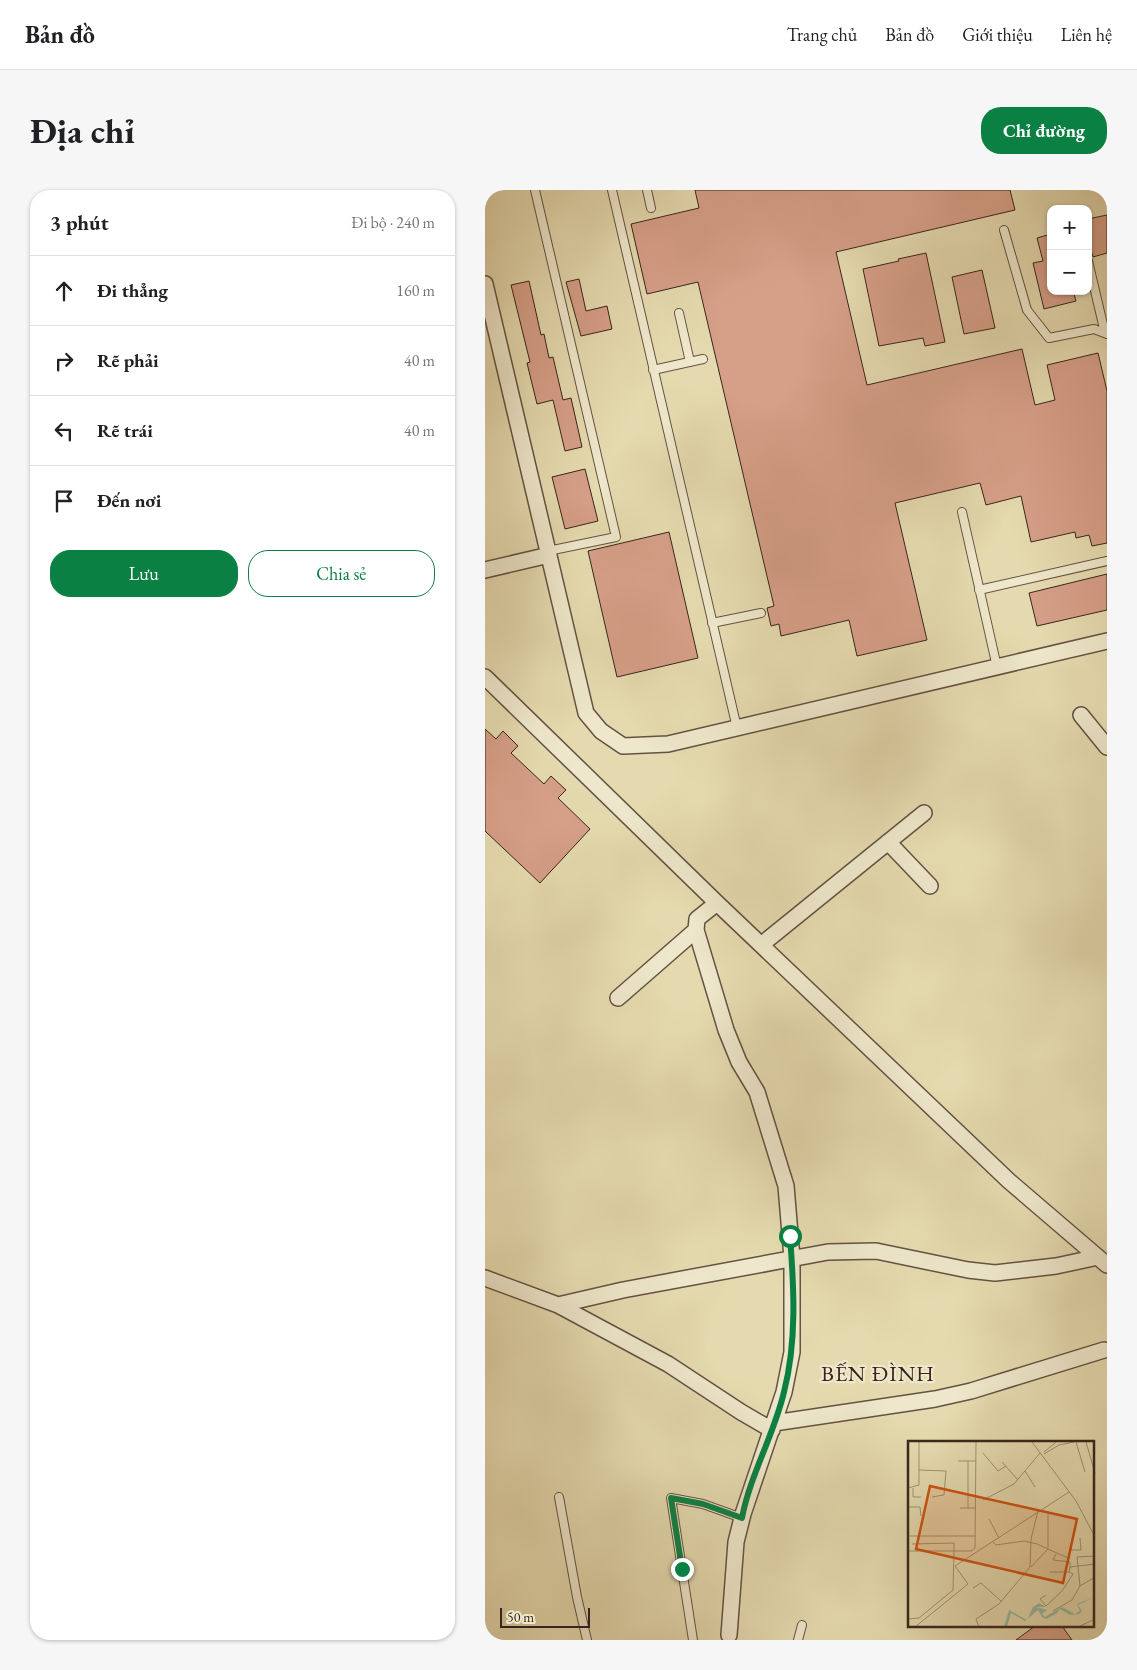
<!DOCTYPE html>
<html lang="vi">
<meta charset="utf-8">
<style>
:root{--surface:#fff;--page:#f6f6f6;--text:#202124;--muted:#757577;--line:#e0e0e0;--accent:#0b8043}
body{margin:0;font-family:"EB Garamond",serif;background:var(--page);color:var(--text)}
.controls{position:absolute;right:15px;top:15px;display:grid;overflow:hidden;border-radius:10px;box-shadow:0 1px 4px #0004}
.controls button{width:45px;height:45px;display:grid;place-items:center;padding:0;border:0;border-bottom:1px solid var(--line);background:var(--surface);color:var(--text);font:25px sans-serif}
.scale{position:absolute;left:15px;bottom:12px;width:90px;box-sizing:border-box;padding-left:5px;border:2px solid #39251d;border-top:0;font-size:14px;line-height:18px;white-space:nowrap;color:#39251d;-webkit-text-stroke:4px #eee7cb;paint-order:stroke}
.stop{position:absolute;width:15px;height:15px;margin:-11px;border:4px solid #0b8043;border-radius:50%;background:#fff}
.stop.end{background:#0b8043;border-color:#fff;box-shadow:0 1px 5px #0008}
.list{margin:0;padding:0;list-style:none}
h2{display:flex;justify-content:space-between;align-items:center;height:65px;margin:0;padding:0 20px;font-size:21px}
h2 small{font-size:16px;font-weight:400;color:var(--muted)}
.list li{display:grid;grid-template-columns:32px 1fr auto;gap:15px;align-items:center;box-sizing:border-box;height:70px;padding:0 20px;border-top:1px solid var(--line)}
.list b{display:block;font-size:19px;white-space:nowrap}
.list em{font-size:16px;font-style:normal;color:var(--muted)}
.actions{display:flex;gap:10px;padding:15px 20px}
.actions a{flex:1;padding:11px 0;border:1px solid var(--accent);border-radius:20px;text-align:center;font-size:18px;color:var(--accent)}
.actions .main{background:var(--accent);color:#fff}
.icon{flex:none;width:28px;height:28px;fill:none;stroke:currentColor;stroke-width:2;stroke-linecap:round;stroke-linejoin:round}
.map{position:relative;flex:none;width:622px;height:1450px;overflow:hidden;border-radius:20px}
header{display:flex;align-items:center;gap:30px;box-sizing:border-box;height:70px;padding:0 25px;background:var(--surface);border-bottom:1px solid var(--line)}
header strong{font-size:24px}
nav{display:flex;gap:28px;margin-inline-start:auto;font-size:18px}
.intro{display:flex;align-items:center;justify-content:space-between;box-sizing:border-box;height:120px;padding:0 30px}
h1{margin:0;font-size:35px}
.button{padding:12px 22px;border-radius:20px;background:var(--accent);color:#fff;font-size:18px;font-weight:700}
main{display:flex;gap:30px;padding:0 30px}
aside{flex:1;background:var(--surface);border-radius:20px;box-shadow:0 1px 4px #0004}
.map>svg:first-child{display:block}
.building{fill:#d69f88;stroke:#39251d}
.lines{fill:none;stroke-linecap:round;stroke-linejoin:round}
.service-casing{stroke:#645242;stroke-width:10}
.minor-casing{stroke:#645242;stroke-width:18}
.service{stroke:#eee7cb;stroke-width:8}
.minor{stroke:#eee7cb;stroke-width:15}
.route{stroke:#0b8043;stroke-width:6}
.labels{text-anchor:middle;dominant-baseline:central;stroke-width:4.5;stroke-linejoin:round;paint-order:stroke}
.quarter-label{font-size:22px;letter-spacing:1px;fill:#39251d;stroke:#eee7cb}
.inset-road{fill:none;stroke:#a09275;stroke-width:1}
.view{fill:#ce510f;fill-opacity:0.15;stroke:#ce510f;stroke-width:2.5}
.inset-edge{fill:none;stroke:#39251d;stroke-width:2.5}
</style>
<header>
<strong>Bản đồ</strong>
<nav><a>Trang chủ</a><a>Bản đồ</a><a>Giới thiệu</a><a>Liên hệ</a></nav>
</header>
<div class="intro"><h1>Địa chỉ</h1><a class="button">Chỉ đường</a></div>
<main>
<aside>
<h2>3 phút<small>Đi bộ · 240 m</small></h2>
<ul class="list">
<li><svg class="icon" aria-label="ahead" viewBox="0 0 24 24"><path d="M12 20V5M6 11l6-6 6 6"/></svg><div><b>Đi thẳng</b></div><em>160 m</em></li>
<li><svg class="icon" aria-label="right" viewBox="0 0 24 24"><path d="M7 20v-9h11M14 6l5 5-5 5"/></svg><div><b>Rẽ phải</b></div><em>40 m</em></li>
<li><svg class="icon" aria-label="left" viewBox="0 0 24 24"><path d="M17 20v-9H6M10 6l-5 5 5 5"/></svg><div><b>Rẽ trái</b></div><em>40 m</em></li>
<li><svg class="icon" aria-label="arrive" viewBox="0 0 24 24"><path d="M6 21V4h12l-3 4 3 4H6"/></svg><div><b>Đến nơi</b></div></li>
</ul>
<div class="actions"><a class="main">Lưu</a><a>Chia sẻ</a></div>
</aside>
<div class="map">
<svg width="622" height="1450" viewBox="0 0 622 1450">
<rect width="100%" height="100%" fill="#e5daaf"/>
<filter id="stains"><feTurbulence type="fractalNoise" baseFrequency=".004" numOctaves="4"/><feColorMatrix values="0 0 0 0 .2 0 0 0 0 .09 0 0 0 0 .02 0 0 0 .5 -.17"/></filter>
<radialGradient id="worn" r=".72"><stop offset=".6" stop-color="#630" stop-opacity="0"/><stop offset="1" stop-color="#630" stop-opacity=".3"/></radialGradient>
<path class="building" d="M210,0H525L530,20L351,62L382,195L537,159L550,215L570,210L562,175L613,163L622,201V353L607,356L604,345L591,348L590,342L546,352L536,306L501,315L495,293L410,313L442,450L372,466L364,430L296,446L294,434L286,436L282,418L289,416L213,92L162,104L146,34L214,18Z
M622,25V63L608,67L603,49V29Z
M566,44V101H588L591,111L559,119L548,73L558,71L552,48Z
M441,63L460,152L440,156L438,148L394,156L378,79L414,71L413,69Z
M497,80L510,138L479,144L467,87Z
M94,89L101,121L122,116L127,139L96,146L81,92Z
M44,91L56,145L59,144L64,168L68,167L78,210L86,208L97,257L80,261L68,210L52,214L42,173L45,172L26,95Z
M100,279L113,331L80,339L67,287Z
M184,342L213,468L132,487L103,361Z
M622,384V420L552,436L544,403Z
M0,539L11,549L18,541L33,556L26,563L59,594L66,586L81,600L73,608L105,639L55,693L0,641Z
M550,1436H577L587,1450H531Z"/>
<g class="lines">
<g class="service-casing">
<path id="service" d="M50,0L131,347L63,361
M127,0L252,538
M162,0L166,18
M519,40L542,120L564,148L609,139L622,144
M603,71L620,143
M194,123L205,172
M168,180L218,169
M477,322L512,477
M494,400L622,371
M227,433L276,423
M74,1307L92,1407L102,1450
M208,1450L186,1308L218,1314L257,1328
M313,1450L317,1435"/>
</g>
<g class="minor-casing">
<path id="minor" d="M0,94L101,523L116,541L138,556L183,554L622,451
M0,380L64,365
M0,487L232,713L524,991L622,1075
M596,525L622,557
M403,652L445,696
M232,713L212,729L211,740L241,840L254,872L272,902L301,996L307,1068V1162L299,1202L258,1324L251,1352L244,1445
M276,755L439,623
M133,808L211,740
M0,1088L73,1115L138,1100L343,1062L391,1061L483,1080L510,1083L571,1076L613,1067
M73,1115L183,1174L256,1222L287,1240
M289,1233L450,1209L486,1201L619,1160"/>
</g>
<use href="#service" class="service"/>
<use href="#minor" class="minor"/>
</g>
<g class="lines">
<path class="route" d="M197,1379L186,1308L218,1314L257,1328C265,1285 289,1245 299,1202C312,1151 309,1098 305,1046"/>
</g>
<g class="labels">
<g class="quarter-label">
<text x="393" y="1183">BẾN ĐÌNH</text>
</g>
</g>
<g transform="translate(423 1251)">
<rect width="186" height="186" fill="#e5daaf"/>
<path d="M186,156L170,164L174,170L171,173L162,174L152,168L148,173L138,178L134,176L130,169L117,180L103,172L99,186H96L101,169L119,179L125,166L131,162L138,166H128L139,169L134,173L137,176L154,166L167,173L172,170L169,163Z" fill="#97bba5"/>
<path class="inset-road" d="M124,1L168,60L187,96M168,1L177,31M178,1L187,32M136,11L148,1M75,12L90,30L98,25M136,13L151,4L166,1M50,20H68M94,21L110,39M11,29L38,30L36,54L24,56M117,30L127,46M0,47L11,44V1M5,47V56H13M75,59L106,43L132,12M0,66H12L13,75M52,67H68M60,67V20M81,78L91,97M0,95H68M85,101L88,104L116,100L129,103L160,117M4,103L46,102V110M140,107V72M161,109H173L172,97M0,110H63L67,107L68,1M148,113L145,119L162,121V126M123,126L140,108M142,131H161L162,126L187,123M172,145L169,116L187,115M65,147L73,142L93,160M138,154L132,158L138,165L154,150L165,133L161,131M145,170L164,159L172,145L187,136M0,178L11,177L45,149L46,110M7,186L60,143L47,125L161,51M71,186L68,178L91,163L122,126L123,98L130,70M170,186L187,178"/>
<path class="view" d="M22,45L169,78L155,142L8,108Z"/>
<rect width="186" height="186" class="inset-edge"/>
</g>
<rect width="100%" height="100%" filter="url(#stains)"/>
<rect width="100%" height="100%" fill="url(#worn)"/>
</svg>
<div class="controls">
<button>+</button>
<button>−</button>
</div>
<div class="scale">50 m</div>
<div class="stop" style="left:305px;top:1046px"></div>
<div class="stop end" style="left:197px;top:1379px"></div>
</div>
</main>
